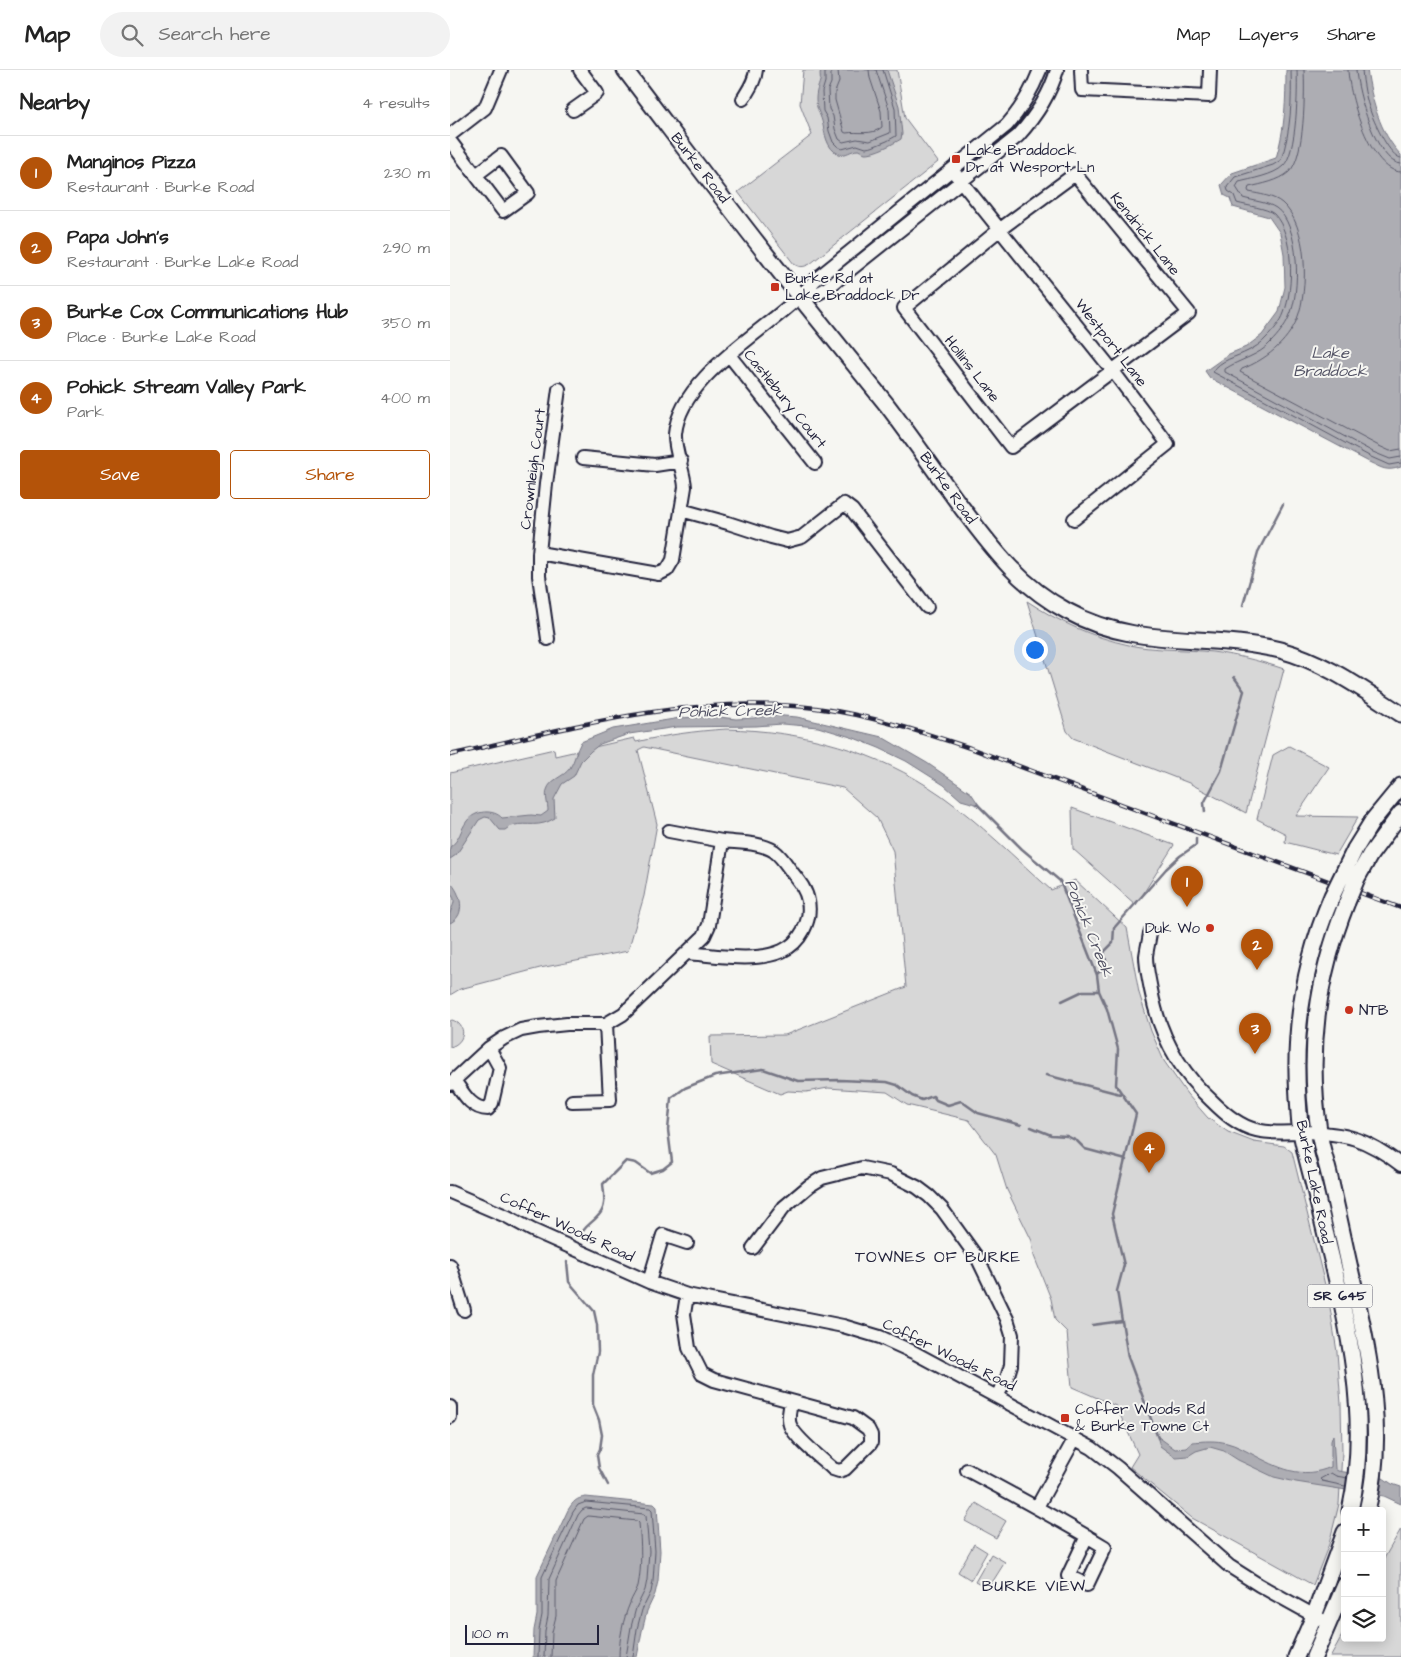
<!DOCTYPE html>
<meta charset="utf-8">
<style>
:root{--surface:#fff;--page:#f2f2f2;--text:#222;--muted:#767676;--line:#e0e0e0;--accent:#b45309}
body{margin:0;font-family:"Architects Daughter",sans-serif;background:var(--page);color:var(--text)}
.controls{position:absolute;right:15px;bottom:15px;display:grid;overflow:hidden;border-radius:5px;box-shadow:0 2px 12px #0003}
.controls button{width:45px;height:45px;display:grid;place-items:center;padding:0;border:0;border-bottom:1px solid var(--line);background:var(--surface);color:var(--text);font:25px sans-serif}
.scale{position:absolute;left:15px;bottom:12px;width:134px;box-sizing:border-box;padding-left:5px;border:2px solid #22223b;border-top:0;font-size:14px;line-height:18px;white-space:nowrap;color:#22223b;-webkit-text-stroke:4px #f6f6f2;paint-order:stroke}
.you{position:absolute;left:584px;top:579px;width:18px;height:18px;margin:-12px;border:4px solid #fff;border-radius:50%;background:#1a73e8;box-shadow:0 0 0 8px #1a73e833}
.badge{display:grid;place-items:center;width:32px;height:32px;border-radius:50%;background:var(--accent);color:#fff;font-size:16px;font-weight:700}
.pin{position:absolute;translate:-50% -41px;filter:drop-shadow(0 1px 2px #0008)}
.pin::after{content:'';position:absolute;top:26px;width:18px;height:15px;background:inherit;clip-path:polygon(0 0,100% 0,50% 100%)}
.list{margin:0;padding:0;list-style:none}
h2{display:flex;justify-content:space-between;align-items:center;height:65px;margin:0;padding:0 20px;font-size:21px}
h2 small{font-size:16px;font-weight:400;color:var(--muted)}
.list li{display:grid;grid-template-columns:32px 1fr auto;gap:15px;align-items:center;box-sizing:border-box;height:75px;padding:0 20px;border-top:1px solid var(--line)}
.list b{display:block;font-size:19px;white-space:nowrap}
.list p{margin:0;font-size:16px;white-space:nowrap;color:var(--muted)}
.list em{font-size:16px;font-style:normal;color:var(--muted)}
.actions{display:flex;gap:10px;padding:15px 20px}
.actions a{flex:1;padding:11px 0;border:1px solid var(--accent);border-radius:5px;text-align:center;font-size:18px;color:var(--accent)}
.actions .main{background:var(--accent);color:#fff}
.icon{flex:none;width:28px;height:28px;fill:none;stroke:currentColor;stroke-width:2;stroke-linecap:round;stroke-linejoin:round}
.map{position:relative;flex:none;width:951px;height:1587px;overflow:hidden}
header{display:flex;align-items:center;gap:30px;box-sizing:border-box;height:70px;padding:0 25px;background:var(--surface);border-bottom:1px solid var(--line)}
header strong{font-size:24px}
nav{display:flex;gap:28px;margin-inline-start:auto;font-size:18px}
.search{width:350px;height:45px;background:var(--page);display:flex;align-items:center;gap:12px;box-sizing:border-box;padding:0 18px;border-radius:28px;color:var(--muted);font-size:19px}
main{display:flex}
aside{flex:1;background:var(--surface)}
.map>svg:first-child{display:block}
.green{fill:#d7d7d7;stroke:#7c7c89}
.water{fill:#adadb3;stroke:#757583}
.lines{fill:none;stroke-linecap:round;stroke-linejoin:round}
.shore{stroke:#5a5a6b;stroke-width:1}
.stream{stroke:#757583;stroke-width:2.5}
.minor-casing{stroke:#22223b;stroke-width:16}
.major-casing{stroke:#22223b;stroke-width:19}
.minor{stroke:#f6f6f2;stroke-width:12}
.major{stroke:#f6f6f2;stroke-width:15}
.rail-casing{stroke:#22223b;stroke-width:4.5}
.rail{stroke:#f6f6f2;stroke-width:2.5;stroke-dasharray:8;stroke-linecap:butt}
.major-bridge-casing{stroke:#22223b;stroke-width:19;stroke-linecap:butt}
.major-bridge{stroke:#f6f6f2;stroke-width:15}
.poi-dot{fill:#c8321e;stroke:#f6f6f2;stroke-width:2}
.labels{text-anchor:middle;dominant-baseline:central;stroke-width:4;stroke-linejoin:round;paint-order:stroke}
.shield{fill:#f6f6f2;stroke:#626272;stroke-width:1}
.shield-label{font-size:14px;font-weight:bold;fill:#22223b}
.poi-label{font-size:15px;fill:#22223b;stroke:#f6f6f2;text-anchor:start}
.street-label{font-size:15px;fill:#22223b;stroke:#f6f6f2}
.water-label{font-size:16px;font-style:italic;fill:#535365;stroke:#f6f6f2}
.neighbourhood-label{font-size:16px;letter-spacing:1px;fill:#22223b;stroke:#f6f6f2}
</style>
<header>
<strong>Map</strong>
<div class="search"><svg class="icon" aria-label="search" viewBox="0 0 24 24"><circle cx="10" cy="10" r="6"/><path d="M15 15l6 6"/></svg>Search here</div>
<nav><a>Map</a><a>Layers</a><a>Share</a></nav>
</header>
<main>
<aside>
<h2>Nearby<small>4 results</small></h2>
<ul class="list">
<li><span class="badge">1</span><div><b>Manginos Pizza</b><p>Restaurant · Burke Road</p></div><em>230 m</em></li>
<li><span class="badge">2</span><div><b>Papa John's</b><p>Restaurant · Burke Lake Road</p></div><em>290 m</em></li>
<li><span class="badge">3</span><div><b>Burke Cox Communications Hub</b><p>Place · Burke Lake Road</p></div><em>350 m</em></li>
<li><span class="badge">4</span><div><b>Pohick Stream Valley Park</b><p>Park</p></div><em>400 m</em></li>
</ul>
<div class="actions"><a class="main">Save</a><a>Share</a></div>
</aside>
<div class="map">
<svg width="951" height="1587" viewBox="0 0 951 1587">
<rect width="100%" height="100%" fill="#f6f6f2"/>
<filter id="ink" filterUnits="userSpaceOnUse"><feTurbulence type="fractalNoise" baseFrequency=".02" numOctaves="2"/><feDisplacementMap in="SourceGraphic" scale="10" xChannelSelector="R" yChannelSelector="G"/><feConvolveMatrix kernelMatrix="1 2 1 2 8 2 1 2 1" color-interpolation-filters="sRGB"/></filter>
<g filter="url(#ink)">
<path class="green" d="M353,0H447L455,48L488,92L360,194C354,197 350,198 344,194L288,122L362,65L350,34Z
M577,531C609,552 642,567 679,575C703,580 727,579 751,581C780,583 807,590 834,599L796,743L739,713L623,668L617,661Z
M276,659C354,661 426,680 491,725C530,753 565,788 601,820L625,810L677,858L689,923L701,961L714,991L737,1024L758,1048L778,1062L804,1072L834,1076L842,1082L879,1231L887,1282L891,1334L892,1382L889,1434L879,1474L863,1515L742,1448L680,1397L688,1384L666,1336L622,1317L617,1262L605,1250L601,1229L584,1186L582,1171L557,1120L546,1085L519,1050L457,1035L437,1022L378,1018L356,1022L338,1021L330,1024L261,994L260,966L335,965L456,917L443,781L427,748L393,718L194,677L188,680L207,754L194,826L178,881L90,898L10,919L0,925V703L104,679L105,686L184,668L186,672C216,665 245,661 276,659Z
M839,676L879,697L846,746L908,747L886,785L835,772L836,764L807,749L823,685Z
M622,738L724,775L686,835L623,779Z
M2,950C18,955 15,973 0,977V951Z
M526,1433L556,1451L546,1468L515,1451Z
M951,1459V1587H880L895,1560V1568H932V1492Z
M524,1474L537,1482L521,1510L508,1502Z
M541,1484L555,1492L538,1519L525,1512Z"/>
<path class="water" d="M371,0H437L449,36L452,64L451,69C443,74 424,84 415,83C412,82 411,80 408,80C401,80 396,86 389,84C376,79 375,63 372,51C370,44 366,38 366,30C366,21 368,18 370,11C371,7 369,4 371,0Z
M836,0H917C922,30 929,62 951,85V397C936,402 932,398 919,392L760,308L755,301L779,284L796,277L812,265L829,242L835,217L834,184L830,163L819,147L783,137L780,128L774,125L771,115L782,103L826,88C835,59 836,30 836,0Z
M321,645L347,647L432,667L477,693L521,723L529,735L511,730L494,715L456,691L429,678L404,668L368,657L332,654L306,656L227,657L179,664L150,674L141,681L131,691L124,706L112,714L104,729L105,748C101,750 98,752 94,753C80,757 66,750 55,760H50L40,748L35,747L29,750L6,785L0,789V777C10,770 10,760 17,751C25,740 44,739 52,748L81,745L91,746L98,741C98,734 95,726 97,720C100,709 114,707 120,698C125,690 126,681 131,672L163,659L230,648L261,646L286,649L304,648Z
M0,812C11,823 17,845 0,853C0,850 0,847 0,844C2,835 8,831 0,823Z
M883,1365L885,1399L888,1401L933,1408L942,1414L951,1417V1434L934,1426L846,1412L824,1407L788,1390L774,1381L760,1377L746,1381L738,1386L725,1387L710,1376L707,1366L725,1379L737,1378L742,1372C754,1371 766,1370 777,1373C786,1375 794,1380 802,1384C829,1398 851,1410 881,1397V1371Z
M136,1427L204,1434L207,1437L210,1481L208,1511L205,1524L197,1541L192,1561L187,1587H83L84,1560L87,1545V1506L118,1440C123,1432 126,1428 136,1427Z"/>
<g class="lines">
<path class="shore" d="M375,0V12L372,22L373,41L377,48L379,61L383,72L387,76L392,79L407,75L416,78L422,77L437,71L446,66L445,38L433,0
M381,0V13L378,20L379,39L383,46L385,59L389,69L393,72L407,69L420,71L440,63L439,39L426,0
M388,0L389,12L385,22V30L394,62L396,63C408,61 422,66 432,57L431,41L420,8L419,0
M841,0C842,30 841,61 831,90L823,95L785,107L777,117L778,121L784,125L787,133C797,136 817,138 824,144C844,165 844,217 834,243C831,252 823,261 816,268C812,273 804,278 798,281C787,287 769,290 763,302L921,387L939,395L951,393
M847,0C848,19 847,84 833,96C824,105 801,109 789,112L786,117L793,128C803,131 817,132 826,138C850,154 851,223 839,247C835,256 828,265 821,272C809,286 790,289 775,299V302L923,382L940,389L951,387
M854,0C855,22 855,87 839,102C829,111 812,114 799,117L798,120L799,122C809,124 824,126 832,133C858,155 859,219 847,249C837,273 815,290 792,299L790,302L927,375L940,381L951,379
M898,0C899,26 920,101 951,102
M906,0C907,21 926,93 951,94
M912,0C913,14 916,30 921,43C925,54 940,87 951,88
M895,1416L872,1411L870,1409L881,1403L886,1406L897,1408
M88,1587L89,1560L92,1545V1507L123,1442L128,1435L136,1432L200,1438L202,1440L205,1481L203,1511L201,1522L192,1540L187,1559L183,1587
M94,1587L95,1561L98,1546L99,1509L128,1445L132,1440L136,1438L194,1444L196,1446L199,1481L197,1510L195,1520L186,1538L181,1557L176,1587
M101,1587L102,1562L106,1546V1511L134,1449L138,1446L187,1451L189,1453C191,1472 192,1497 188,1516C186,1522 182,1527 180,1533C173,1549 169,1570 169,1587"/>
<path class="stream" d="M793,535L808,482L833,434
M527,734L572,779L610,811L647,905L649,921L657,939L668,979L666,1015L686,1044L662,1144L674,1195L667,1221L678,1287L708,1368
M755,742L754,733L771,701L794,621L784,607
M647,904L657,895L654,882L663,873L664,858L716,799L730,786L746,775V768
M612,931L633,921H649
M596,1005L670,1024
M581,1057L601,1065L617,1066L627,1071L635,1079L676,1090
M133,1161C138,1154 143,1152 148,1146C157,1137 154,1125 153,1114L176,1091L186,1093L200,1103L213,1099L222,1092L218,1060L221,1028L235,1018L265,1006L313,999L348,1011L390,1010L437,1012L447,1015L462,1026L472,1030L483,1026L486,1030L498,1035L511,1031L528,1043L571,1055
M117,1192L119,1212L144,1241L147,1255L148,1282L143,1305V1335L149,1350L152,1365L150,1379L147,1385L149,1398L158,1415
M642,1255L672,1251"/>
<g class="minor-casing">
<path id="minor" d="M631,0L632,20L759,26L760,0
M293,29C299,19 305,11 306,0
M123,40L147,23L130,0
M0,65L35,38L51,0
M0,71L53,141L78,123L51,86L26,105
M502,100L663,301L718,374L624,449
M625,104L739,243L561,377L454,238L549,160Z
M350,227L365,225L376,219L568,66C585,47 600,25 607,0
M279,285L365,393
M133,388L205,395L231,391
M231,440L278,453L321,467L337,471L352,467L394,434L402,440L477,537
M89,483L209,504L217,500L223,490L235,417C234,400 224,381 225,364C230,308 312,263 349,227C355,222 360,216 365,210L557,55C572,38 582,20 590,0
M98,569L89,506V483L96,414L109,319
M219,761L272,771
M700,863C699,871 697,878 696,886C696,897 699,909 701,920C709,964 729,1001 762,1031C775,1044 789,1056 806,1060C821,1064 837,1062 852,1062C896,1063 916,1068 951,1095
M4,1010C13,1023 21,1039 38,1039L42,1033L50,998L39,978
M0,1014L39,978L54,968L71,960L88,957L117,954H156L173,944L254,866L259,855L272,771C288,773 310,772 324,781C331,786 336,794 341,801C348,810 356,819 358,831C362,851 350,873 332,881C305,893 265,885 237,883
M122,1031L160,1030L156,954
M0,1122L58,1147L82,1160L199,1212L237,1225L393,1256L430,1267L463,1282L642,1378L668,1398L779,1496L809,1515L872,1550
M303,1178L334,1137L359,1116L372,1108L412,1098L441,1104L467,1117L479,1126L492,1139L528,1189L557,1249L562,1265L561,1295L557,1308L547,1326
M0,1195L14,1240
M199,1212L213,1165L237,1173
M237,1225L234,1244L239,1278L252,1304L264,1310L403,1348L418,1359L421,1365V1373L395,1399L389,1401L383,1399C372,1389 345,1368 340,1355C337,1347 340,1340 341,1331
M0,1337V1347
M517,1400C564,1425 610,1450 655,1477L637,1515L618,1506L637,1466
M587,1437L625,1368"/>
</g>
<g class="major-casing">
<path id="major" d="M175,0C233,76 290,153 350,227C379,263 408,299 437,335C463,369 487,404 512,438C543,479 570,516 617,541C688,580 756,562 830,580C875,592 912,619 951,644
M905,779L923,750L951,716
M920,785L951,743
M882,826C854,892 843,957 848,1028C849,1040 849,1051 851,1062C855,1084 862,1106 867,1128C891,1230 924,1336 900,1441
M897,832C867,908 857,980 869,1061C871,1079 878,1096 881,1113C889,1147 896,1182 904,1216C920,1290 936,1365 917,1441
M846,1587L864,1546L895,1462
M864,1587L895,1515"/>
</g>
<use href="#minor" class="minor"/>
<use href="#major" class="major"/>
<g class="rail-casing">
<path id="rail" d="M0,685C122,657 240,623 366,638C419,645 469,661 520,678L951,838"/>
</g>
<use href="#rail" class="rail"/>
<g class="major-bridge-casing">
<path id="major-bridge" d="M882,826L905,779
M897,832L907,808L920,785"/>
</g>
<use href="#major-bridge" class="major-bridge"/>
</g>
</g>
<g class="poi-dot">
<rect x="501" y="84" width="10" height="10" rx="2.5"/>
<rect x="320" y="212" width="10" height="10" rx="2.5"/>
<circle cx="760" cy="858" r="5"/>
<circle cx="899" cy="940" r="5"/>
<rect x="610" y="1343" width="10" height="10" rx="2.5"/>
</g>
<g class="labels">
<rect class="shield" x="857.5" y="1214.5" width="65" height="23" rx="4"/>
<g class="shield-label">
<text x="890" y="1226">SR 645</text>
</g>
<g class="poi-label">
<text x="516" y="80">Lake Braddock<tspan x="516" dy="17">Dr at Wesport Ln</tspan></text>
<text x="335" y="208">Burke Rd at<tspan x="335" dy="17">Lake Braddock Dr</tspan></text>
<text x="750" y="858" text-anchor="end">Duk Wo</text>
<text x="909" y="940">NTB</text>
<text x="625" y="1339">Coffer Woods Rd<tspan x="625" dy="17">&amp; Burke Towne Ct</tspan></text>
</g>
<g class="street-label">
<text transform="translate(250 98) rotate(52)">Burke Road</text>
<text transform="translate(695 164) rotate(51)">Kendrick Lane</text>
<text transform="translate(661 273) rotate(52)">Westport Lane</text>
<text transform="translate(522 299) rotate(52)">Hollins Lane</text>
<text transform="translate(335 329) rotate(51)">Castlebury Court</text>
<text transform="translate(83 399) rotate(-83)">Crownleigh Court</text>
<text transform="translate(498 418) rotate(54)">Burke Road</text>
<text transform="translate(864 1112) rotate(78)">Burke Lake Road</text>
<text transform="translate(117 1157) rotate(25)">Coffer Woods Road</text>
<text transform="translate(499 1285) rotate(26)">Coffer Woods Road</text>
</g>
<g class="water-label">
<text x="880" y="283">Lake<tspan x="880" dy="18">Braddock</tspan></text>
<text transform="translate(280 641) rotate(-1)">Pohick Creek</text>
<text transform="translate(639 858) rotate(68)">Pohick Creek</text>
</g>
<g class="neighbourhood-label">
<text x="488" y="1187">TOWNES OF BURKE</text>
<text x="584" y="1516">BURKE VIEW</text>
</g>
</g>
</svg>
<div class="controls">
<button>+</button>
<button>−</button>
<button><svg class="icon" aria-label="layers" viewBox="0 0 24 24"><path d="M12 4l9 5-9 5-9-5zM3 14l9 5 9-5"/></svg></button>
</div>
<div class="scale">100 m</div>
<div class="you"></div>
<div class="pin badge" style="left:737px;top:837px">1</div>
<div class="pin badge" style="left:807px;top:900px">2</div>
<div class="pin badge" style="left:805px;top:984px">3</div>
<div class="pin badge" style="left:699px;top:1103px">4</div>
</div>
</main>
